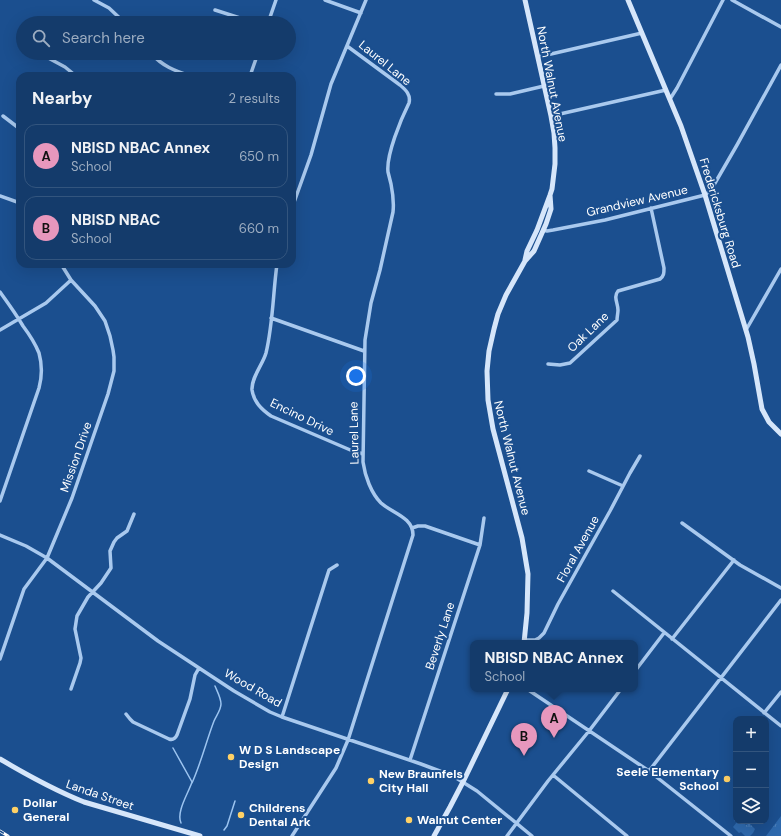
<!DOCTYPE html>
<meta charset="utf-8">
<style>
:root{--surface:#143b6b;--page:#1d4271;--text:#f1f3f6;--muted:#9dadc1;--line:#33557e;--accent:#e797bd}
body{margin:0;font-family:"DM Sans",sans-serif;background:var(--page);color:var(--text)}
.controls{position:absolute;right:12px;bottom:12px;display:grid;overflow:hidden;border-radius:8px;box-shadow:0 4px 16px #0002}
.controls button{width:36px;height:36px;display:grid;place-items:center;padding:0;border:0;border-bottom:1px solid var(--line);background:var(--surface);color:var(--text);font:20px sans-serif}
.you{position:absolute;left:356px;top:376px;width:14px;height:14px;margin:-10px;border:3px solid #fff;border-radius:50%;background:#1a73e8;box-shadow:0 0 0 6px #1a73e833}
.badge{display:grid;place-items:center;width:26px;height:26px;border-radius:50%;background:var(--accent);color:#111;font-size:13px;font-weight:700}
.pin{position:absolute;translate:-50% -33px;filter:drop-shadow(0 1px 2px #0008)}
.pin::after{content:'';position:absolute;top:21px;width:14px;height:12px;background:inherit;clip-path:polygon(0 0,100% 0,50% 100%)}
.popup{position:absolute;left:470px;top:640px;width:168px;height:52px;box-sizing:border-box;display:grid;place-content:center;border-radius:8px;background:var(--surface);filter:drop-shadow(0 1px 3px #0005);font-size:13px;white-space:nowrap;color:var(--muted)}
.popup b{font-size:15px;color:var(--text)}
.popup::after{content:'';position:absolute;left:50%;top:100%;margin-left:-8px;border:8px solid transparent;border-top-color:var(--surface)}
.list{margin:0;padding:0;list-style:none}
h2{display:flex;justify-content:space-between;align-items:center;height:52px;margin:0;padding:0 16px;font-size:17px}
h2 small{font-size:13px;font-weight:400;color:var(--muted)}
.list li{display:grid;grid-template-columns:26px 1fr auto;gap:12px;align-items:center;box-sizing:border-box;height:64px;margin:0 8px 8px;padding:0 8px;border:1px solid var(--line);border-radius:12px}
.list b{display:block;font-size:15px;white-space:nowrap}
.list p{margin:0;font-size:13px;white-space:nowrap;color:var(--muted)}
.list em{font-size:13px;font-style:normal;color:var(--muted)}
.icon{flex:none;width:22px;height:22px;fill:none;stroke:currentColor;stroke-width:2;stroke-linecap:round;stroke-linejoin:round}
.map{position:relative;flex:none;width:781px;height:836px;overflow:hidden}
.search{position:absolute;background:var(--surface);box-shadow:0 4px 16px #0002;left:16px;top:16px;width:280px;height:44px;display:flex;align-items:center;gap:10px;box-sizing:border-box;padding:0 14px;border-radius:22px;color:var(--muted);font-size:15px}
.panel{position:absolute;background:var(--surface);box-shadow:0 4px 16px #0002;left:16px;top:72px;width:280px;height:196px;border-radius:12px}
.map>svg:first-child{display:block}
.park{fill:url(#park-tufts)}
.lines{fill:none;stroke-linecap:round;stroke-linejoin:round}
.stream{stroke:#9cc4f0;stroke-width:1.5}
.street{stroke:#a9c9ee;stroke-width:3.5}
.secondary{stroke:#d6e6fa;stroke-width:5}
.rail-casing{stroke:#fff;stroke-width:3}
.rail{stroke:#1b4f8f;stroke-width:1.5;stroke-dasharray:4.5;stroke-linecap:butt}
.poi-dot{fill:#ffd166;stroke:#1b4f8f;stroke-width:1.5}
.labels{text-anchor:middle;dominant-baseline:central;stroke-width:4;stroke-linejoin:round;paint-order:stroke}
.street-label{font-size:12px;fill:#fff;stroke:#1b4f8f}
.poi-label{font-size:12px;font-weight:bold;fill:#fff;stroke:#1b4f8f;text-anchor:start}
</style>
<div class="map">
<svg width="781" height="836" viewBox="0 0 781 836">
<defs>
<pattern id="park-tufts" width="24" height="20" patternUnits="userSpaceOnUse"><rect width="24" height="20" fill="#2e69ad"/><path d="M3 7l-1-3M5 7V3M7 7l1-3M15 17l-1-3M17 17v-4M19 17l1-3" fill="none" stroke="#4d80b9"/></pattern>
</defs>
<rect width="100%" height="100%" fill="#1b4f8f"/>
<path class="park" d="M736,816V821H741L746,825L749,823L755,829L753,833L750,836H745L741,832L739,833L733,827L737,822L734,821V817Z
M781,816V836H766Z"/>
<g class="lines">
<path class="stream" d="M173,748L192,782C188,794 176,812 181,823
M192,783C201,763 206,742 214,721C216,716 221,710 221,704C221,698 217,691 215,686
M224,830L227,826L235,801"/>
<path class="street" d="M94,0L109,8L125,23
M325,0L361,13
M732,0L781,27
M215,10L256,23
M268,23L276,0
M39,53L65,67L76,76
M151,53C162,66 175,71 191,76
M538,57L642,33
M250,76L258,53
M496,94H510L544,86
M670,99L677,88L723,0
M3,116L20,129
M551,116L666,90
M0,196L20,203
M292,208L311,155L331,84L366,0
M543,230L547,231L553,230L605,220L705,195L711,190L737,145L781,65
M277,264C273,293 273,324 266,353C263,364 251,378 252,390C254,402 261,409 271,416L355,452L363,454
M0,292C8,303 16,314 23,326C29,334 35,343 39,353C42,364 42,377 39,388L0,501
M271,318L364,351
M0,330L46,303L71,280
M746,330L781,269
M548,364L560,365L570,363L617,320C617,317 618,313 618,310C618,303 613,297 618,291L660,279C664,276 664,273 664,268L651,208
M589,471L623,486
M682,523L740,565L781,588
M412,528L418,526H425L480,545
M0,535L26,546L47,558L158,641L234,691L270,712L282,717L421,764L453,776L477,791L532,836
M613,591L781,726
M672,639L734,560
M524,640H535L539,638L544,633L558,604L610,511L630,473L640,456
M0,659L24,589L47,558L72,498L108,394L114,371V357L113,350L110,336L105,321L95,306L71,280L61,264
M635,671L664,633
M71,689L80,663L81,658L75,629L77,616L88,597L101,583L111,568L110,551L114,542L117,538L127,531L134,514
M527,689L649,771L731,836
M764,713L781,692
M126,714L130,719L133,722L169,739C172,740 175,739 177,735L190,699L195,675L199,668
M282,717L329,570L337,565
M410,760L480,545L484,518
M649,771L781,600
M553,775L627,836
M292,836L336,768L348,740L413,535C413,517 392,513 381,503C371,493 365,476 363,462L365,340L371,303L380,270L393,212C394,203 393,194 391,184C390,180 389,176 388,172C386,155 401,119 409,103C411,95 406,90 400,85L347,46
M507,836L548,781L589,731L621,689"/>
<path class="secondary" d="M628,0L681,126L705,195L748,337L754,364L762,409L769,422L781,434
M525,260L527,251L537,230L550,195L552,189L555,164V148L554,133L551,116L525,0
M524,643L527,613L528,574L522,538L493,429L488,400L487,371L489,351L494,329L498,314L506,295L525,261L534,251L546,224L551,209L550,195
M0,759C27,775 54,790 84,802L200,836
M434,836L450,807L463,782L508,689"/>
<g class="rail-casing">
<path id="rail" d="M0,831L8,836"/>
</g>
<use href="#rail" class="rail"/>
</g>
<g class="poi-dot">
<circle cx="231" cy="757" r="4"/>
<circle cx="727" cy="779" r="4"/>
<circle cx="371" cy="781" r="4"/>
<circle cx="15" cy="810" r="4"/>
<circle cx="241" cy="815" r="4"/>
<circle cx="409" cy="820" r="4"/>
</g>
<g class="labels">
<g class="street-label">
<text transform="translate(385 63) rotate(39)">Laurel Lane</text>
<text transform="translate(552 84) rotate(79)">North Walnut Avenue</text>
<text transform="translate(637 201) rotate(-13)">Grandview Avenue</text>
<text transform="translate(720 213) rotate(73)">Fredericksburg Road</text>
<text transform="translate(588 332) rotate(-44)">Oak Lane</text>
<text transform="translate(302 417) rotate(26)">Encino Drive</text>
<text transform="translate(354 433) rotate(-91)">Laurel Lane</text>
<text transform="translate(76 457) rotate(-71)">Mission Drive</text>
<text transform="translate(512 458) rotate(76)">North Walnut Avenue</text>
<text transform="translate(578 549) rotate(-61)">Floral Avenue</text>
<text transform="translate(440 636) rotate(-72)">Beverly Lane</text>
<text transform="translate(253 688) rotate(30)">Wood Road</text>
<text transform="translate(100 795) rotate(19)">Landa Street</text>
</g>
<g class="poi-label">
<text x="239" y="750">W D S Landscape<tspan x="239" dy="14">Design</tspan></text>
<text x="719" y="772" text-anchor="end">Seele Elementary<tspan x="719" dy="14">School</tspan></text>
<text x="379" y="774">New Braunfels<tspan x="379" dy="14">City Hall</tspan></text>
<text x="23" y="803">Dollar<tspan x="23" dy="14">General</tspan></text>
<text x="249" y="808">Childrens<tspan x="249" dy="14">Dental Ark</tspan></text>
<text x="417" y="820">Walnut Center</text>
</g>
</g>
</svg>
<div class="controls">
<button>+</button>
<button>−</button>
<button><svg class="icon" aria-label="layers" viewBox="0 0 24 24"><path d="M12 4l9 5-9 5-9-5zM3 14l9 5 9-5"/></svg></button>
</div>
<div class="you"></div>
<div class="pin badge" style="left:554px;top:738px">A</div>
<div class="popup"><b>NBISD NBAC Annex</b>School</div>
<div class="pin badge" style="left:524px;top:756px">B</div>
<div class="search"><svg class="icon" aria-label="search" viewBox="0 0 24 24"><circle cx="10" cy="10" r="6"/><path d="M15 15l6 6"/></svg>Search here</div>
<section class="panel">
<h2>Nearby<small>2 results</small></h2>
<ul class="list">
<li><span class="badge">A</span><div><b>NBISD NBAC Annex</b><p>School</p></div><em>650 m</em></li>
<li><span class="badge">B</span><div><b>NBISD NBAC</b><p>School</p></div><em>660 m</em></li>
</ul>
</section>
</div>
